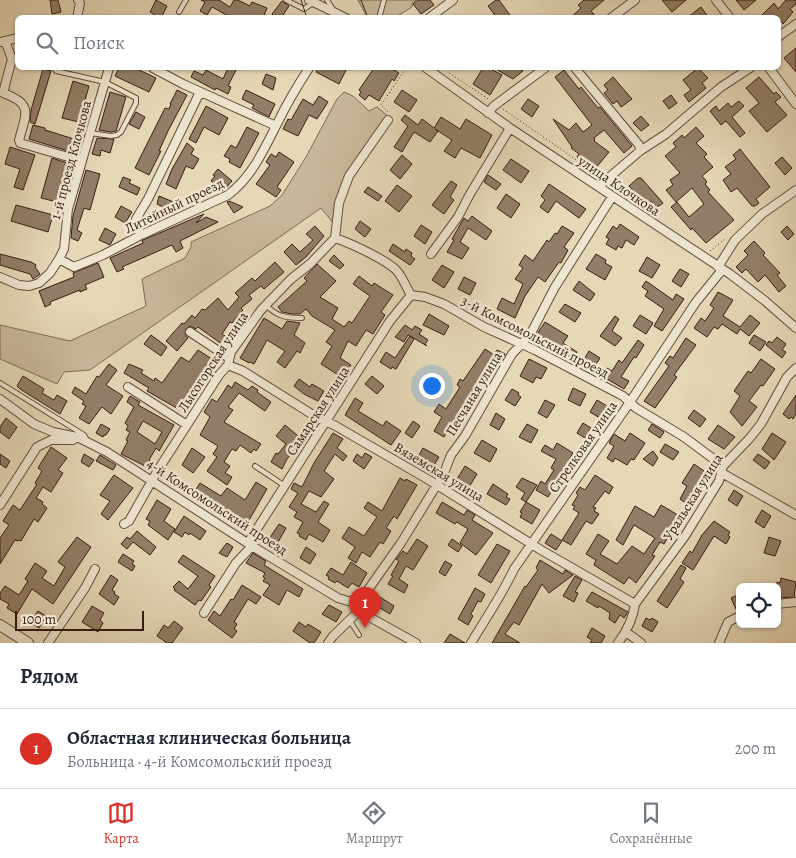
<!DOCTYPE html>
<html lang="ru">
<meta charset="utf-8">
<style>
:root{--surface:#fff;--page:#f6f6f7;--text:#1f2937;--muted:#747a83;--line:#e0e1e3;--accent:#d93025}
body{margin:0;font-family:Alegreya,serif;background:var(--page);color:var(--text)}
.controls{position:absolute;right:15px;bottom:15px;display:grid;overflow:hidden;border-radius:8px;box-shadow:0 1px 4px #0004}
.controls button{width:45px;height:45px;display:grid;place-items:center;padding:0;border:0;border-bottom:1px solid var(--line);background:var(--surface);color:var(--text);font:25px sans-serif}
.scale{position:absolute;left:15px;bottom:12px;width:129px;box-sizing:border-box;padding-left:5px;border:2px solid #391d11;border-top:0;font-size:14px;line-height:18px;white-space:nowrap;color:#391d11;-webkit-text-stroke:4px #eee6d0;paint-order:stroke}
.you{position:absolute;left:431px;top:385px;width:18px;height:18px;margin:-12px;border:4px solid #fff;border-radius:50%;background:#1a73e8;box-shadow:0 0 0 8px #1a73e833}
.badge{display:grid;place-items:center;width:32px;height:32px;border-radius:50%;background:var(--accent);color:#fff;font-size:16px;font-weight:700}
.pin{position:absolute;translate:-50% -41px;filter:drop-shadow(0 1px 2px #0008)}
.pin::after{content:'';position:absolute;top:26px;width:18px;height:15px;background:inherit;clip-path:polygon(0 0,100% 0,50% 100%)}
.list{margin:0;padding:0;list-style:none}
h2{display:flex;justify-content:space-between;align-items:center;height:65px;margin:0;padding:0 20px;font-size:21px}
h2 small{font-size:16px;font-weight:400;color:var(--muted)}
.list li{display:grid;grid-template-columns:32px 1fr auto;gap:15px;align-items:center;box-sizing:border-box;height:80px;padding:0 20px;border-top:1px solid var(--line)}
.list b{display:block;font-size:19px;white-space:nowrap}
.list p{margin:0;font-size:16px;white-space:nowrap;color:var(--muted)}
.list em{font-size:16px;font-style:normal;color:var(--muted)}
.icon{flex:none;width:28px;height:28px;fill:none;stroke:currentColor;stroke-width:2;stroke-linecap:round;stroke-linejoin:round}
.map{position:relative;flex:none;width:796px;height:643px;overflow:hidden}
.search{position:absolute;background:var(--surface);box-shadow:0 1px 4px #0004;left:15px;right:15px;top:15px;height:55px;display:flex;align-items:center;gap:12px;box-sizing:border-box;padding:0 18px;border-radius:8px;color:var(--muted);font-size:19px}
.sheet{height:145px;background:var(--surface)}
nav{display:flex;justify-content:space-around;align-items:center;box-sizing:border-box;height:70px;border-top:1px solid var(--line);background:var(--surface);font-size:14px;color:var(--muted)}
nav a{display:grid;justify-items:center;gap:2px}
nav .on{color:var(--accent)}
.map>svg:first-child{display:block}
.green{fill:#c8b89b;stroke:#806a56}
.building{fill:#927e67;stroke:#391d11;fill-rule:evenodd}
.lines{fill:none;stroke-linecap:round;stroke-linejoin:round}
.service-casing{stroke:#644c3a;stroke-width:6}
.minor-casing{stroke:#644c3a;stroke-width:10}
.tertiary-casing{stroke:#644c3a;stroke-width:12}
.path{stroke:#391d11;stroke-width:1;stroke-dasharray:1 2.5;stroke-linecap:butt}
.service{stroke:#eee6d0;stroke-width:4}
.minor{stroke:#eee6d0;stroke-width:8}
.tertiary{stroke:#eee6d0;stroke-width:10}
.tram{stroke:#391d11;stroke-width:1}
.labels{text-anchor:middle;dominant-baseline:central;stroke-width:5;stroke-linejoin:round;paint-order:stroke}
.street-label{font-size:14px;fill:#391d11;stroke:#eee6d0}
</style>
<div class="map">
<svg width="796" height="643" viewBox="0 0 796 643">
<rect width="100%" height="100%" fill="#e5d8b7"/>
<filter id="stains"><feTurbulence type="fractalNoise" baseFrequency=".004" numOctaves="4"/><feColorMatrix values="0 0 0 0 .2 0 0 0 0 .09 0 0 0 0 .02 0 0 0 .5 -.17"/></filter>
<radialGradient id="worn" r=".72"><stop offset=".6" stop-color="#630" stop-opacity="0"/><stop offset="1" stop-color="#630" stop-opacity=".3"/></radialGradient>
<path class="green" d="M358,0H416L412,3V7L394,18L367,17Z
M344,92L353,96L369,111L377,107L389,117L348,175L334,224L321,208L90,370L64,372L57,384L0,359V325L70,341L146,306L142,279L185,258L191,247V242L270,206L282,195L306,157L337,99Z"/>
<path class="building" d="M50,0H58L61,12L52,14Z
M156,0L167,6L161,18L150,12Z
M201,0H219L230,7L234,0H238L250,6L252,2L267,8L263,18H232L212,7L207,15L200,11L205,2Z
M418,0H430L434,5L421,14L413,4Z
M496,0H499L512,18H497L488,6Z
M584,0H604L591,11L594,14L589,18H570L581,8L578,5Z
M662,0H686L672,12Z
M736,0H756L744,10Z
M786,0H796V4L790,9L793,12L783,24L778,18H759L774,3L778,9Z
M282,1L289,6L281,18H276L272,14Z
M701,7L709,18H687Z
M796,48V72L784,58Z
M119,68H135L156,78L149,92L115,76Z
M228,68H237L228,86L231,87L228,94L216,88L215,90L191,77L194,71L203,75L206,70L223,79Z
M319,68H347L339,84L316,72Z
M374,68H390L399,73L394,81L392,79L379,101L369,95L365,100L359,95L361,92L359,90Z
M483,68H489L502,75L490,95L473,84Z
M494,68H517L523,71L513,79Z
M698,68L708,78L702,83L706,88L689,102L684,95L691,90L683,80Z
M43,69L51,71L35,124L30,122L31,110Z
M564,70L579,89L581,87L598,108L600,107L632,146L624,153L604,130L594,138L595,140L594,141L609,152L595,169L577,157L579,154L571,148L572,147L553,119L569,130L576,123L583,132L592,125L555,77Z
M266,74L276,78L273,90L262,84Z
M613,77L632,99L621,107L617,101L613,104L604,93L608,90L604,85Z
M759,77L774,94L776,92L781,97L775,102L787,115L767,132L749,111L759,103L746,88Z
M73,81L89,86L79,122L62,118Z
M177,90L187,95L168,131L159,151H161L149,175L135,168L165,108L169,109L171,104H170Z
M246,90L275,104L269,117L252,108L254,105L242,99Z
M402,90L417,100L409,112L394,102Z
M110,92L126,97L116,131L111,132L99,130Z
M671,95L677,103L669,109L663,101Z
M319,96L328,102L317,119L309,115L298,136L283,129L288,119L291,120L303,99L313,105Z
M528,99L539,106L532,117L521,109Z
M739,101L744,106L732,117L745,133L740,137L726,121L721,125L710,111L716,106L719,111L728,103L731,107Z
M206,106L228,118L219,135L204,127L196,143L189,139Z
M136,112L145,117L139,129L129,124Z
M405,115L418,125L422,119L434,128L441,117L460,129L466,119L492,135L480,158L461,148L455,158L444,151L452,140L435,129L438,131L430,142L414,132L402,152L394,147L408,126L401,120Z
M641,116L649,125L641,131L633,123Z
M33,125L45,128V130L74,139L72,146L80,148L78,154L29,139Z
M247,127L259,133L240,168L229,162L230,159L224,156L231,145L236,148Z
M696,127L704,136L696,143L707,154L704,157L713,167L702,176L707,182L705,184L710,190L708,192L734,220L706,243L692,228L691,230L671,207L677,202L689,217L704,204L692,188L676,202L666,190L673,185L670,180L680,173L665,156L676,147L673,143L682,135L684,138Z
M97,138L114,139L110,153L101,150L100,156L92,154Z
M187,143L194,149L191,154L199,159L193,169L186,166L176,189L166,184L172,169Z
M10,147L35,155L23,190L14,187L20,169L5,164Z
M740,149L770,187L756,199L759,203L755,206H752L737,188L731,192L723,180L731,174L725,167L736,159L733,155Z
M279,152L294,162L277,187L281,190L276,197L256,184L270,165L266,162L271,154L276,157Z
M402,155L412,164L400,179L390,170Z
M782,157L792,168L785,175L775,163Z
M52,158L67,163L57,202L41,198Z
M511,159L529,171L521,183L503,170Z
M218,169L232,181L223,191L211,181L215,176L213,175Z
M86,170L100,174L90,210L84,208L77,230L82,233L78,241L71,238L73,216Z
M488,175L501,184L496,190L484,182Z
M123,177L131,180L129,183L140,188L137,195L119,187Z
M638,178H641L663,203L656,208L651,201L645,206L629,186Z
M451,181L457,185L450,197L454,200L444,214L432,205Z
M549,184L586,209L579,218L556,201L548,213L540,207L545,200L541,196Z
M397,185L412,196L399,212L385,201Z
M368,187L382,196L378,201L364,192Z
M506,194L520,204L511,218L497,208Z
M159,196L176,203L171,215L162,210L163,207L157,204Z
M229,201L243,207L234,213L227,202Z
M16,205L53,215L48,232L11,221Z
M121,206L132,212L125,223L115,217Z
M204,214L196,223L206,217L218,222L180,241L183,248L176,252L172,245L122,267L124,269L117,272L110,258L143,243L142,241L143,240Z
M472,216L492,231L486,240L468,228L460,242L469,248L462,259L447,252L454,240L452,239L464,218L468,221Z
M360,221L371,229L365,237L355,229Z
M620,224L639,237L634,245L626,240L622,248L618,246L616,250L606,244L609,239L606,237L613,226L617,229Z
M421,225L432,232L425,244L414,236Z
M315,226L324,236L306,257L296,265L284,252L292,244L300,252L313,240L306,234Z
M562,226L574,233L564,247L568,250L561,263L559,262L545,282L538,277L525,296L515,318L497,309L502,298L514,304L523,284L515,279L523,268L519,265L525,255L533,261L547,240L549,242L555,233L557,234Z
M787,226L794,234L788,240L781,232Z
M105,228L116,234L110,245L99,240Z
M754,241L765,253L763,255L780,273L777,275L786,286L779,292L765,275L758,282L746,269L742,273L736,267L748,255L744,251Z
M393,244L405,252L406,249L412,253L411,256L415,259L410,265L389,251Z
M0,254L31,262L36,265L35,267L40,274L33,279L30,274L0,265Z
M596,254L606,260L605,263L612,267L605,280L586,269Z
M334,255L344,265L340,269L329,261Z
M647,257L660,265L652,278L639,271Z
M275,262L284,272L264,289L261,286L249,295L252,299L241,308L243,310L232,323L230,322L222,334L228,338L223,345L198,327L196,329L190,326L186,329L185,334L188,338L177,351L166,341L182,323L184,324L192,315L195,318L202,309L205,310L218,298L228,310L239,297L235,293L252,278L255,281Z
M98,263L104,277L85,285L87,289L80,292V290L50,302L51,304L45,307L39,291L74,277L73,273Z
M317,264L336,281L320,297L338,308L332,319L344,327L349,321L352,323L370,296L353,284L359,276L372,286L374,283L393,295L381,312L385,315L373,334L366,330L356,346L348,341L340,358L351,365L343,378L321,364L332,346L326,342L335,330L312,316L306,309L300,314H292L282,312L278,307L307,281L304,278Z
M442,265L454,272L444,288L432,280Z
M680,269L689,274L681,287L672,281Z
M464,277L476,283L470,295L458,289Z
M579,281L595,294L590,301L573,290Z
M646,281L673,300L676,294L684,299L662,331L654,326L664,309L645,296L648,291L642,287Z
M718,292L733,300L723,316L740,327L750,315L760,323L749,336L740,329L737,334L722,324L718,329L714,327L707,337L694,328L701,318L705,321L714,308L710,305Z
M565,304L581,313L575,322L559,312Z
M429,314L449,326L444,335L423,325Z
M640,315L653,323L646,334L633,326Z
M615,316L619,319L612,331L622,338L615,346L600,336Z
M264,318L282,329L287,321L300,323L294,335L305,343L300,353L297,351L285,368L277,362L285,351L267,340L254,364L250,362L249,363L240,358Z
M545,322L568,336L563,343L577,352L573,359L555,347L551,352L545,348L549,341L537,334Z
M405,325L412,330L415,326L422,330L419,334L428,340L425,344L427,346L410,336L414,339L396,369L392,367L391,369L380,362L386,352L395,358L410,336L408,335L404,342L395,337Z
M151,335L167,347L161,356L144,344Z
M754,335L766,342L760,351L749,343Z
M777,337L786,344L782,350L786,352L782,358L766,345L769,341L772,343Z
M686,338L696,345L674,375L677,377L655,408L644,401L669,366L665,363L670,356L673,358Z
M638,340L644,345L636,358L634,357L621,377L629,381L624,389L602,376L607,368L612,371L619,360L622,363Z
M485,349L494,355L497,350L505,354L501,362L494,357L473,394L476,395L474,402L468,399L458,415L464,419L456,432L449,428L444,437L434,431L442,417L434,412L439,404L446,409L460,387L457,385L460,379L463,381Z
M198,350L212,359L180,410L147,391L149,388L124,373L129,364L143,370L141,373L154,381L155,378L162,383L181,357L189,362Z
M589,351L600,358L594,367L583,361Z
M529,359L547,368L541,379L536,377L533,383L520,376Z
M761,359L775,369L763,386L761,385L749,401L757,407L742,426L730,412L740,396L734,391L748,371L751,373Z
M109,364L117,370L106,385L123,396L111,414L102,407L89,424L79,418L86,406L82,404L84,401L72,393L75,387L86,394L97,376L99,377Z
M23,376L44,389L42,393L54,400L57,395L67,401L60,414L20,389L17,386Z
M372,376L384,386L377,394L365,384Z
M299,379L310,387L312,384L324,391L318,401L304,394L294,386Z
M235,382L248,390L252,386L258,390L257,392L271,402L265,411L239,393L228,407L233,410L224,422L261,444L256,451L254,449L251,453L240,445L236,451L232,449L224,462L230,466L225,473L232,477L227,485L207,471L217,457L213,454L218,446L200,435L210,417L204,412L212,399L217,402L228,385L232,388Z
M573,388L586,394L580,406L568,400Z
M512,389L519,393L518,395L521,397L515,406L505,400Z
M796,395V414L793,419L791,417L789,419L783,414Z
M130,396L140,402L138,405L174,425L159,451L156,448L149,460L152,462L149,468L121,454L128,441L126,440L130,432L126,430L128,426L125,423L134,407L127,402ZM143,421L162,432L155,444L137,432Z
M355,398L363,403L358,411L383,426L386,421L401,431L391,445L345,415Z
M545,400L555,405L547,418L538,413Z
M597,400L607,406L600,418L590,412Z
M694,410L706,419L700,427L688,418Z
M496,413L505,419L499,430L490,425Z
M6,418L17,427L9,439L0,432V427Z
M413,421L420,426L412,438L405,433Z
M583,423L591,428L585,438L577,433Z
M101,424L110,429L106,435H104L103,437L96,433Z
M527,424L538,430L531,443L519,437Z
M652,424L664,432L660,438L648,430Z
M285,425L303,440L287,459L282,469L271,462L276,453L278,454L286,444L276,436Z
M718,425L735,437L724,449L708,439Z
M333,433L343,439L337,448L347,456L343,461L335,454L324,471L334,479L321,497L309,491L301,504L316,512L324,501L329,504L318,522L330,530L323,542L309,534L306,540L299,536L300,534L297,533L303,522L294,517L297,512L289,507L298,493L291,489L294,483L302,487L314,463Z
M630,433L645,443L634,460L631,459L627,465L615,458L613,462L607,458L614,446L609,443L614,434L625,441Z
M772,433L786,442L774,460L762,449Z
M482,440L497,449L490,462L474,453Z
M557,443L573,453L562,472L568,476L564,482L559,479L548,497L536,490L541,481L545,484L554,470L551,468L556,459L541,451L545,445L553,450Z
M665,444L679,452L673,460L660,452Z
M51,447L67,458L58,470L63,473L51,492L43,487L36,498L43,502L42,504L47,508L38,522L34,519L21,541L19,540L18,541L15,540L0,564V538L9,525L3,521L13,505L20,510L37,484L35,483L42,471L38,468Z
M192,448L205,457L193,473L182,465Z
M423,448L439,457L431,470L422,464L425,459L419,455Z
M653,451L658,458L653,466L643,459Z
M365,453L372,457L364,469L353,461L357,454L362,458Z
M0,454L10,461L6,468L0,464Z
M84,454L94,460L89,467L81,462Z
M758,454L770,462L765,469L753,460Z
M100,455L116,465L113,470L96,461Z
M694,464L707,473L699,487L702,488L690,506L680,499L687,486L682,483Z
M465,466L477,474L469,487L457,479Z
M114,475L133,488L108,520L101,514L110,501L100,495Z
M595,475L613,487L609,494L605,491L593,507L596,508L594,511L599,514L592,524L586,521L571,545L562,540L579,513L573,509L575,506L572,505L578,495L576,493L580,487L585,490Z
M400,478L405,481L406,479L417,485L397,519L394,516L386,528L391,531L383,544L380,542L370,557L362,552L356,563L348,558L355,547L342,538L349,527L364,536L377,517L364,508L368,502L382,511Z
M522,478L537,485L526,502L521,499L525,493L516,487Z
M256,482L267,489L245,527L191,497L200,483L221,496L227,488L245,500Z
M493,484L508,494L506,497L510,499L506,505L487,494Z
M734,490L743,496L737,506L728,500Z
M157,500L171,509L164,521L175,529L168,540L148,525L150,521L146,519Z
M442,502L464,515L467,510L475,515L472,520L493,533L476,555L460,543L468,529L457,522L455,524L436,513Z
M526,502L540,510L532,524L520,517L522,513L520,512Z
M661,505L683,518L677,528L674,526L664,544L660,542L652,555L655,556L636,583L629,577L624,584L594,565L596,560L586,554L598,534L609,541L600,554L617,564L632,546L644,554L655,538L634,525L623,545L616,540L635,506L654,517Z
M762,510L771,516L764,528L755,522Z
M184,516L206,531L200,540L190,533L189,535L185,532L182,537L174,532Z
M714,521L730,532L728,535L730,537L726,544L714,536L693,570L682,563L690,551L692,553L702,535Z
M279,524L286,528L277,544L269,539Z
M137,531L156,547L150,555L133,542L127,549L121,544L127,537L130,539Z
M551,534L562,541L556,550L545,543Z
M77,537L91,547L53,604L32,589L17,614L7,608L9,604L0,599V593L5,586L19,595L28,581L25,579L35,563L47,571L42,578L54,586L65,567L58,562Z
M769,537L781,541L775,556L764,553Z
M417,539L428,546L413,570L406,566L399,579L408,585L404,593L388,584L393,576L391,575L399,561L396,559L403,551L407,554Z
M452,539L462,546L458,552L448,545Z
M227,543L233,547L227,557L219,553Z
M497,544L510,551L491,583L478,575Z
M306,547L316,554L310,564L300,558Z
M253,553L266,561L264,565L303,589L299,597L287,590L279,605L263,595L270,585L263,581L265,578L263,577L265,573L246,563Z
M123,554L134,561L132,564L135,566L132,571L118,562Z
M183,555L215,576L209,585L211,587L201,601L199,600L195,605L174,590L175,589L173,587L179,581L188,589L198,576L178,562Z
M540,560L563,574L565,570L573,575L549,593L542,584L519,625L514,622L505,634L520,643H492L525,586L526,587L538,570L536,568Z
M445,561L452,565L445,576L439,572Z
M351,562L367,573L359,587L352,583L348,588L337,581L335,583L328,579L329,577L326,575L331,568L343,575Z
M681,565L686,568L680,579L684,582L667,608L657,601Z
M111,575L118,580L112,590L115,592L114,594L119,597L114,605L99,594Z
M575,576L582,580L575,592L578,593L574,602L563,596Z
M781,578L796,582L794,597L777,598V582L780,583Z
M242,585L261,597L256,604L248,599L234,622L237,624L234,629L237,631L232,638L208,620L214,611L220,616L231,599L233,600Z
M475,588L485,594L481,602L478,601L471,614L473,616L468,625L458,619Z
M592,592L628,612L624,618L620,615L615,623L609,619L610,613L599,606L598,608L586,601Z
M740,594V610L737,611L731,598Z
M380,597L394,606L390,614L375,605Z
M329,605L342,612L336,622L322,614Z
M92,606L104,613L100,620L103,623L98,632L82,622Z
M38,611L46,616L39,628L30,622Z
M646,618L650,620L652,618L658,622L652,632L642,626Z
M174,621L183,628L172,643H167L157,636L164,625L168,628Z
M299,622L306,627L308,624L321,632L314,643H310L293,631Z
M592,628L605,636L601,643H590L592,640L587,637Z
M450,634L465,643H444Z"/>
<g class="lines">
<g class="service-casing">
<path id="service" d="M286,0L304,9L314,2
M327,0L334,11
M179,12L186,0
M379,18L384,0
M54,68L56,71L105,82L136,98V103L121,132L117,135L111,136L90,133
M266,305C277,317 287,318 302,318
M0,383L84,435L87,440
M255,466L285,486
M350,621L359,635"/>
</g>
<g class="minor-casing">
<path id="minor" d="M309,0L346,18
M716,0L730,18
M77,18L80,3L78,0
M429,18L453,0
M611,18L635,0
M778,37L796,24
M5,41L12,59L3,93C34,104 26,114 19,140L20,143L82,161
M0,42L18,38
M153,68L183,84L276,126
M426,68L510,128L730,274L764,300L796,328
M575,68L639,145L640,151
M769,68L796,104
M488,113L494,106L545,68
M599,187L606,180L640,151L666,134L721,87L750,68
M141,235L137,227L136,219L148,199L200,92
M335,238C350,243 387,260 397,271C403,278 406,287 411,295L425,297L444,304L484,327L535,350L623,396L636,408L684,437L723,466
M431,254L458,217L470,194L510,128
M59,259L74,267L103,255L141,235L228,195C253,176 264,149 278,122C287,103 298,85 309,68
M718,267L735,240L762,214L796,190
M0,277L19,285L29,286L39,283L50,273L59,259L64,249L68,209L109,68
M190,332L229,358
M228,365L243,371L318,418L334,425L429,480L541,550L635,604
M128,387L187,425
M0,399L34,424L53,432L77,437L107,452L252,546L338,598L358,604L364,614L416,643
M722,473L796,515
M0,505L37,447L51,440H73L75,438
M124,524L129,521L158,470L219,375L228,365L231,352L261,310L291,279L310,264L335,238L339,203L349,176L388,120
M248,543L390,321L411,295
M358,604L401,543L444,473L451,455L465,436L512,354L530,335L555,287L612,197
M777,604L796,602
M204,613L236,563L252,546
M626,632L641,643
M48,643L85,588L95,569
M328,643L333,636L360,610
M471,643C486,618 502,595 514,569L626,408L696,302L722,270
M618,643C627,631 633,619 635,604L685,536L719,481L723,466L749,439L761,424L787,377L796,368
M719,643L728,622L740,616"/>
</g>
<g class="tertiary-casing">
<path id="tertiary" d="M0,625L28,643"/>
</g>
<path class="path" d="M449,73L490,100
M503,109L598,175
M388,112L381,105L406,68
M615,185L644,206
M710,251L725,239"/>
<use href="#service" class="service"/>
<use href="#minor" class="minor"/>
<use href="#tertiary" class="tertiary"/>
<path class="tram" d="M301,0L307,18
M361,0L368,18"/>
</g>
<g class="labels">
<g class="street-label">
<text transform="translate(71 160) rotate(-75)">1-й проезд Клочкова</text>
<text transform="translate(619 186) rotate(34)">улица Клочкова</text>
<text transform="translate(174 206) rotate(-26)">Литейный проезд</text>
<text transform="translate(535 337) rotate(27)">3-й Комсомольский проезд</text>
<text transform="translate(213 362) rotate(-57)">Лысогорская улица</text>
<text transform="translate(474 394) rotate(-59)">Песчаная улица</text>
<text transform="translate(318 411) rotate(-57)">Самарская улица</text>
<text transform="translate(583 447) rotate(-55)">Стрелковая улица</text>
<text transform="translate(439 472) rotate(31)">Вяземская улица</text>
<text transform="translate(693 497) rotate(-58)">Уральская улица</text>
<text transform="translate(217 507) rotate(33)">4-й Комсомольский проезд</text>
</g>
</g>
<rect width="100%" height="100%" filter="url(#stains)"/>
<rect width="100%" height="100%" fill="url(#worn)"/>
</svg>
<div class="controls">
<button><svg class="icon" aria-label="locate" viewBox="0 0 24 24"><circle cx="12" cy="12" r="6"/><path d="M12 2v4M12 18v4M2 12h4M18 12h4"/></svg></button>
</div>
<div class="scale">100 m</div>
<div class="you"></div>
<div class="pin badge" style="left:365px;top:628px">1</div>
<div class="search"><svg class="icon" aria-label="search" viewBox="0 0 24 24"><circle cx="10" cy="10" r="6"/><path d="M15 15l6 6"/></svg>Поиск</div>
</div>
<section class="sheet">
<h2>Рядом<small></small></h2>
<ul class="list">
<li><span class="badge">1</span><div><b>Областная клиническая больница</b><p>Больница · 4-й Комсомольский проезд</p></div><em>200 m</em></li>
</ul>
</section>
<nav>
<a class="on"><svg class="icon" aria-label="map" viewBox="0 0 24 24"><path d="M3 6l6-2 6 2 6-2v14l-6 2-6-2-6 2zM9 4v14M15 6v14"/></svg>Карта</a>
<a><svg class="icon" aria-label="directions" viewBox="0 0 24 24"><path d="M12 3l9 9-9 9-9-9zM9 14v-3h6M13 9l2 2-2 2"/></svg>Маршрут</a>
<a><svg class="icon" aria-label="saved" viewBox="0 0 24 24"><path d="M7 4h10v16l-5-4-5 4z"/></svg>Сохранённые</a>
</nav>
